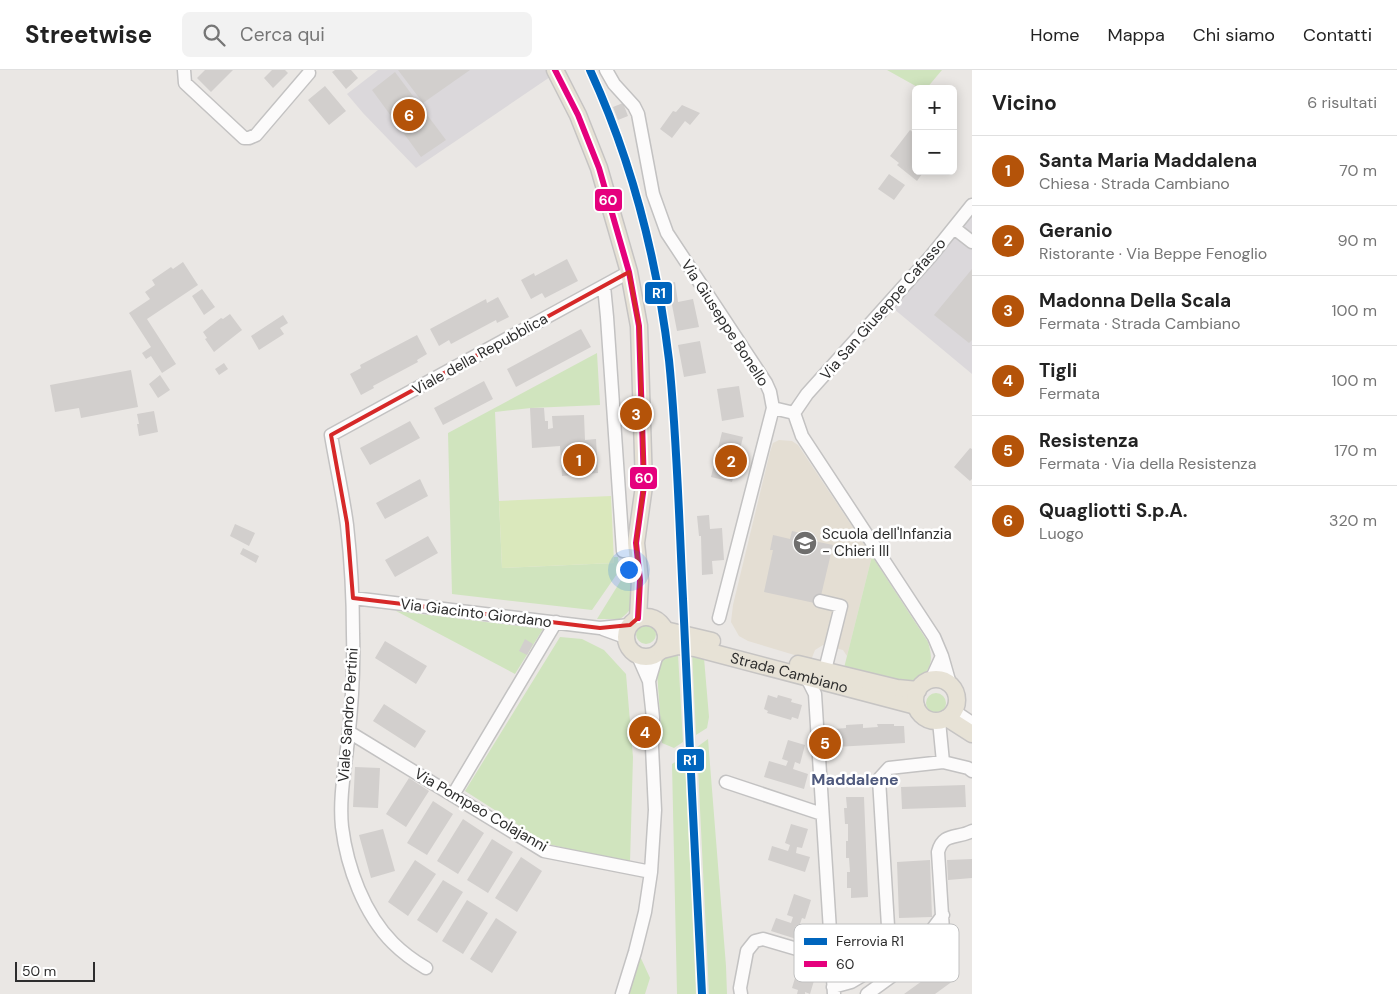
<!DOCTYPE html>
<html lang="it">
<meta charset="utf-8">
<style>
:root{--surface:#fff;--page:#f2f2f2;--text:#222;--muted:#767676;--line:#e0e0e0;--accent:#b45309}
body{margin:0;font-family:"DM Sans",sans-serif;background:var(--page);color:var(--text)}
.controls{position:absolute;right:15px;top:15px;display:grid;overflow:hidden;border-radius:8px;box-shadow:0 2px 12px #0003}
.controls button{width:45px;height:45px;display:grid;place-items:center;padding:0;border:0;border-bottom:1px solid var(--line);background:var(--surface);color:var(--text);font:25px sans-serif}
.scale{position:absolute;left:15px;bottom:12px;width:80px;box-sizing:border-box;padding-left:5px;border:2px solid #2d2d2d;border-top:0;font-size:14px;line-height:18px;white-space:nowrap;color:#2d2d2d;-webkit-text-stroke:4px #fff;paint-order:stroke}
.you{position:absolute;left:628px;top:499px;width:18px;height:18px;margin:-12px;border:4px solid #fff;border-radius:50%;background:#1a73e8;box-shadow:0 0 0 8px #1a73e833}
.badge{display:grid;place-items:center;width:32px;height:32px;border-radius:50%;background:var(--accent);color:#fff;font-size:16px;font-weight:700}
.pin{position:absolute;translate:-50% -50%;border:2px solid #fff;box-shadow:0 1px 5px #0006}
.list{margin:0;padding:0;list-style:none}
h2{display:flex;justify-content:space-between;align-items:center;height:65px;margin:0;padding:0 20px;font-size:21px}
h2 small{font-size:16px;font-weight:400;color:var(--muted)}
.list li{display:grid;grid-template-columns:32px 1fr auto;gap:15px;align-items:center;box-sizing:border-box;height:70px;padding:0 20px;border-top:1px solid var(--line)}
.list b{display:block;font-size:19px;white-space:nowrap}
.list p{margin:0;font-size:16px;white-space:nowrap;color:var(--muted)}
.list em{font-size:16px;font-style:normal;color:var(--muted)}
.icon{flex:none;width:28px;height:28px;fill:none;stroke:currentColor;stroke-width:2;stroke-linecap:round;stroke-linejoin:round}
.map{position:relative;flex:none;width:972px;height:924px;overflow:hidden}
header{display:flex;align-items:center;gap:30px;box-sizing:border-box;height:70px;padding:0 25px;background:var(--surface);border-bottom:1px solid var(--line)}
header strong{font-size:24px}
nav{display:flex;gap:28px;margin-inline-start:auto;font-size:18px}
.search{width:350px;height:45px;background:var(--page);display:flex;align-items:center;gap:12px;box-sizing:border-box;padding:0 18px;border-radius:8px;color:var(--muted);font-size:19px}
main{display:flex}
aside{flex:1;background:var(--surface)}
.map>svg:first-child{display:block}
.industrial{fill:#dbd8db}
.education{fill:#e4ded3}
.green{fill:#d0e4be}
.pitch{fill:#dae8bc}
.building{fill:#d2cfcd}
.lines{fill:none;stroke-linecap:round;stroke-linejoin:round}
.minor-casing{stroke:#c3c2c2;stroke-width:15}
.major-casing{stroke:#c6c4c3;stroke-width:19}
.minor{stroke:#fcfbfb;stroke-width:12}
.major{stroke:#e7e2d6;stroke-width:16}
.bus-1-casing{stroke:#fff;stroke-width:10}
.bus-1{stroke:#e5007d;stroke-width:6}
.rail-1-casing{stroke:#fff;stroke-width:11}
.rail-1{stroke:#0065bd;stroke-width:8}
.marked{fill:none;stroke:#d62828;stroke-width:4;stroke-linejoin:round}
.labels{text-anchor:middle;dominant-baseline:central;stroke-width:5;stroke-linejoin:round;paint-order:stroke}
.street-label{font-size:15px;fill:#2d2d2d;stroke:#fff}
.poi-label{font-size:15px;fill:#2d2d2d;stroke:#fff;text-anchor:start}
.neighbourhood-label{font-size:16px;font-weight:bold;fill:#4e597d;stroke:#fff}
.key{fill:#fff;stroke:#c0c0c0;stroke-width:1}
.key-label{font-size:14px;fill:#2d2d2d}
.line-badge{stroke:#fff;stroke-width:2}
.badge-label{font-size:14px;text-anchor:middle;font-weight:bold;fill:#fff}
</style>
<header>
<strong>Streetwise</strong>
<div class="search"><svg class="icon" aria-label="search" viewBox="0 0 24 24"><circle cx="10" cy="10" r="6"/><path d="M15 15l6 6"/></svg>Cerca qui</div>
<nav><a>Home</a><a>Mappa</a><a>Chi siamo</a><a>Contatti</a></nav>
</header>
<main>
<div class="map">
<svg width="972" height="924" viewBox="0 0 972 924">
<rect width="100%" height="100%" fill="#eae7e4"/>
<path class="industrial" d="M378,0H546L550,7L416,98L363,43L347,24Z
M972,137V304L888,234Z"/>
<path class="education" d="M779,370L792,371L798,375L872,486L847,586L843,580L823,575L815,580L811,590L748,571L739,566L731,552L733,535L770,382L773,373Z"/>
<path class="green" d="M887,0H942L926,19H921Z
M597,283L600,335L531,338L495,342L502,498L614,493V487H618L619,501L592,540L452,524L448,363Z
M872,486L928,572C934,592 931,599 916,613H903L844,598Z
M627,503H631C633,523 639,536 620,549H597L623,507Z
M396,541L543,559L515,604Z
M636 564a10 10 0 1 1 20 0a10 10 0 1 1-20 0Z
M560,567L582,569L604,580L626,604L633,687L630,793L548,774L465,721Z
M692,581L704,588L709,647L707,658L696,665Z
M670,584H678L683,672L674,678L662,673L657,602L662,590Z
M926 633a10 10 0 1 1 20 0a10 10 0 1 1-20 0Z
M708,669L726,896L727,924H709L697,677Z
M685,686L696,924H677L672,694Z
M639,884L650,908L645,924H627Z"/>
<path class="pitch" d="M611,426L614,493L502,498L499,431Z"/>
<path class="building" d="M205,0H233L211,22L197,8Z
M272,0H285L288,3L273,18L264,8Z
M335,0H351L358,8L346,19L332,2Z
M398,0H470L423,33Z
M395,2L446,70L421,87L372,20Z
M325,16L346,41L329,55L308,30Z
M623,33L628,46L618,50L613,37Z
M682,35L700,43L690,55L685,51L672,68L660,59L673,41L676,42Z
M910,60L916,65V101H924L917,111L897,95L899,93L890,86Z
M889,104L905,115L894,130L878,119Z
M567,189L578,211L545,228L542,223L531,229L521,210L534,203L535,206Z
M183,192L198,215L147,249L176,294L162,303L151,286L146,289L142,283L151,277L129,243L150,229L145,222L155,215L152,210L171,197L173,199Z
M972,199V270L969,273L934,245Z
M675,212L678,232L693,229L699,257L677,261L668,214Z
M202,219L215,237L204,245L192,226Z
M498,227L509,247L497,253L496,250L451,274L449,270L439,276L430,259L486,229L487,233Z
M230,244L242,260L214,282L205,269L207,268L203,262L221,248L223,249Z
M283,245L288,253L280,258L284,264L259,280L251,266Z
M581,259L591,277L516,317L507,299Z
M417,265L427,284L417,290L418,292L373,316L374,318L361,325L350,304L361,298L360,295Z
M700,271L706,303L684,307L678,275Z
M224,293L228,299L219,305L215,299Z
M131,300L138,337L81,348L79,338L55,342L50,315Z
M160,305L170,320L158,328L149,314Z
M484,311L493,329L443,355L434,338Z
M739,316L744,347L722,351L717,319Z
M530,338H544L545,351H548V359L553,358L552,346L584,345L585,370L596,369L598,403L562,406L560,376L532,378Z
M154,341L158,362L139,366L137,354H139L137,344Z
M410,351L420,368L370,395L360,378Z
M722,362L743,367L732,412L711,407Z
M970,378L972,379V409L970,411L954,397Z
M420,409L428,426L385,449L376,433Z
M709,445L710,459L722,458L724,490L712,491L713,504L702,505L701,466H699L697,446Z
M235,454L255,463L249,476L230,466Z
M792,461L805,464L804,469L833,475L819,534L764,522L773,480H770L773,465L790,469Z
M428,466L438,483L395,507L385,490Z
M243,478L259,486L256,493L240,484Z
M525,569L533,574L527,585L519,581Z
M385,571L427,596L416,614L375,588Z
M768,625L777,628L778,625L792,629L791,632L802,635L798,649L792,647L791,650L767,643L768,641L764,639Z
M384,634L426,661L415,678L373,651Z
M863,654V658L878,657L877,654H894V656H904L905,673L836,677L835,659L846,658V655Z
M788,670L805,675L800,694L795,692L793,699L808,704L804,719L764,707L769,691L786,696L788,691L782,689Z
M355,697L380,698L378,738L353,737Z
M409,708L429,721L406,757L386,744Z
M965,715L966,737L902,739L901,717Z
M846,727H864L868,827L851,828V818H847V802H850L849,788H846V771H848V754H845L844,738H847Z
M433,731L453,744L427,785L407,773Z
M463,749L484,763L458,804L437,791Z
M791,754L808,759L802,778L797,777L796,783L810,787L805,802L768,790L772,776L788,781L790,775L785,773Z
M383,759L395,801L371,808L359,765Z
M492,769L513,782L488,823L467,810Z
M521,787L542,801L517,842L495,828Z
M972,789V808L948,810L947,790Z
M415,790L436,804L408,846L388,832Z
M930,790L932,847L899,848L897,792Z
M443,810L463,822L437,863L417,850Z
M794,824L811,830L805,849L802,848L800,854L814,859L809,873L771,861L776,848L791,853L793,847L787,845Z
M467,830L488,843L463,884L442,871Z
M496,848L517,862L492,903L470,889Z
M947,893L957,908L935,924H904Z
M798,898L816,904L810,924L805,922V924H797L798,920L792,918Z"/>
<g class="lines">
<g class="minor-casing">
<path id="minor" d="M184,0L185,13L244,68H249L256,65L309,3
M606,0L614,14L634,36L638,44L653,124L667,163L766,313L770,322L773,338L794,343
M954,158L972,172
M604,216L607,247L623,481L637,480
M794,343L802,366L934,567L942,586L950,614
M794,343L807,324L931,186L972,135
M353,528L600,558L630,555
M820,531L841,536L825,600
M719,548L773,338
M603,559L625,567
M803,606L809,612L815,624L834,924
M931,610L942,586
M649,611L657,584
M954,641L972,653
M939,651L943,692L968,698L972,701
M349,662L544,781L651,802
M726,712L822,744
M453,725L556,552
M890,889L879,709L889,698L943,692
M426,898C414,891 403,883 393,873C364,844 347,797 342,757C339,728 345,699 348,670C352,635 354,599 353,564C353,528 351,491 347,455C343,425 336,395 331,365L629,202
M833,917L851,912L890,889L931,861L943,845
M622,924L635,882L645,842L651,802L655,740L652,677L653,648L649,611L638,586
M741,924L740,918L747,881L755,871L763,869L831,889
M867,924L936,874L943,861L938,782C943,762 957,769 972,761"/>
</g>
<g class="major-casing">
<g id="major">
<path d="M555,0L578,45L599,98L629,202L639,256L644,416L636,473L640,510L638,548"/>
<circle cx="646" cy="567" r="20"/>
<path d="M665,560L712,571"/>
<path id="s1" d="M662,580L678,576L695,578L916,636"/>
<path d="M798,594L897,618L918,620"/>
<circle cx="936" cy="630" r="21"/>
<path d="M947,648L972,664"/>
</g>
</g>
<use href="#minor" class="minor"/>
<use href="#major" class="major"/>
<g class="bus-1-casing">
<path id="bus-1" d="M555,0L578,45L599,98L629,202L639,256L644,416L636,473L640,510L638,548"/>
</g>
<use href="#bus-1" class="bus-1"/>
<g class="rail-1-casing">
<path id="rail-1" d="M590,0C632,91 657,190 669,290C677,369 679,449 683,529C689,661 695,792 702,924"/>
</g>
<use href="#rail-1" class="rail-1"/>
</g>
<path class="marked" d="M629,202L639,256L643,377L644,416L636,473L640,510L638,548L630,555L600,558L353,528L347,453L331,365Z"/>
<defs>
<g id="school-disc" transform="scale(1.25)"><circle r="9.5" fill="#6f6e6d" stroke="#fff"/><path d="M0-5L7-2L0 1L-7-2ZM-4 1L0 2.5L4 1V4Q0 6-4 4Z" fill="#fff"/></g>
</defs>
<g fill-rule="evenodd">
<use href="#school-disc" x="805" y="473"/>
</g>
<g class="labels">
<g class="street-label">
<text transform="translate(883 239) rotate(-49)">Via San Giuseppe Cafasso</text>
<text transform="translate(725 253) rotate(57)">Via Giuseppe Bonello</text>
<text transform="translate(480 284) rotate(-29)">Viale della Repubblica</text>
<text transform="translate(476 543) rotate(7)">Via Giacinto Giordano</text>
<text stroke="none"><textPath href="#s1" startOffset="131">Strada Cambiano</textPath></text>
<text transform="translate(348 645) rotate(-86)">Viale Sandro Pertini</text>
<text transform="translate(481 740) rotate(30)">Via Pompeo Colajanni</text>
</g>
<g class="poi-label">
<text x="822" y="464">Scuola dell'Infanzia<tspan x="822" dy="17">- Chieri III</tspan></text>
</g>
<g class="neighbourhood-label">
<text x="855" y="709">Maddalene</text>
</g>
</g>
<rect x="794" y="854" width="165" height="58" rx="8" class="key"/>
<rect x="804" y="868" width="23" height="7" fill="#0065bd"/>
<rect x="804" y="891" width="23" height="6" fill="#e5007d"/>
<g class="key-label">
<text x="836" y="876">Ferrovia R1</text>
<text x="836" y="899">60</text>
</g>
<g class="line-badge">
<rect x="594" y="118" width="29" height="24" rx="5" fill="#e5007d"/>
<rect x="644" y="211" width="29" height="24" rx="5" fill="#0065bd"/>
<rect x="629" y="396" width="29" height="24" rx="5" fill="#e5007d"/>
<rect x="676" y="678" width="29" height="24" rx="5" fill="#0065bd"/>
</g>
<g class="badge-label">
<text x="608" y="135">60</text>
<text x="659" y="228">R1</text>
<text x="644" y="413">60</text>
<text x="690" y="695">R1</text>
</g>
</svg>
<div class="controls">
<button>+</button>
<button>−</button>
</div>
<div class="scale">50 m</div>
<div class="you"></div>
<div class="pin badge" style="left:579px;top:390px">1</div>
<div class="pin badge" style="left:731px;top:391px">2</div>
<div class="pin badge" style="left:636px;top:344px">3</div>
<div class="pin badge" style="left:645px;top:662px">4</div>
<div class="pin badge" style="left:825px;top:673px">5</div>
<div class="pin badge" style="left:409px;top:45px">6</div>
</div>
<aside>
<h2>Vicino<small>6 risultati</small></h2>
<ul class="list">
<li><span class="badge">1</span><div><b>Santa Maria Maddalena</b><p>Chiesa · Strada Cambiano</p></div><em>70 m</em></li>
<li><span class="badge">2</span><div><b>Geranio</b><p>Ristorante · Via Beppe Fenoglio</p></div><em>90 m</em></li>
<li><span class="badge">3</span><div><b>Madonna Della Scala</b><p>Fermata · Strada Cambiano</p></div><em>100 m</em></li>
<li><span class="badge">4</span><div><b>Tigli</b><p>Fermata</p></div><em>100 m</em></li>
<li><span class="badge">5</span><div><b>Resistenza</b><p>Fermata · Via della Resistenza</p></div><em>170 m</em></li>
<li><span class="badge">6</span><div><b>Quagliotti S.p.A.</b><p>Luogo</p></div><em>320 m</em></li>
</ul>
</aside>
</main>
